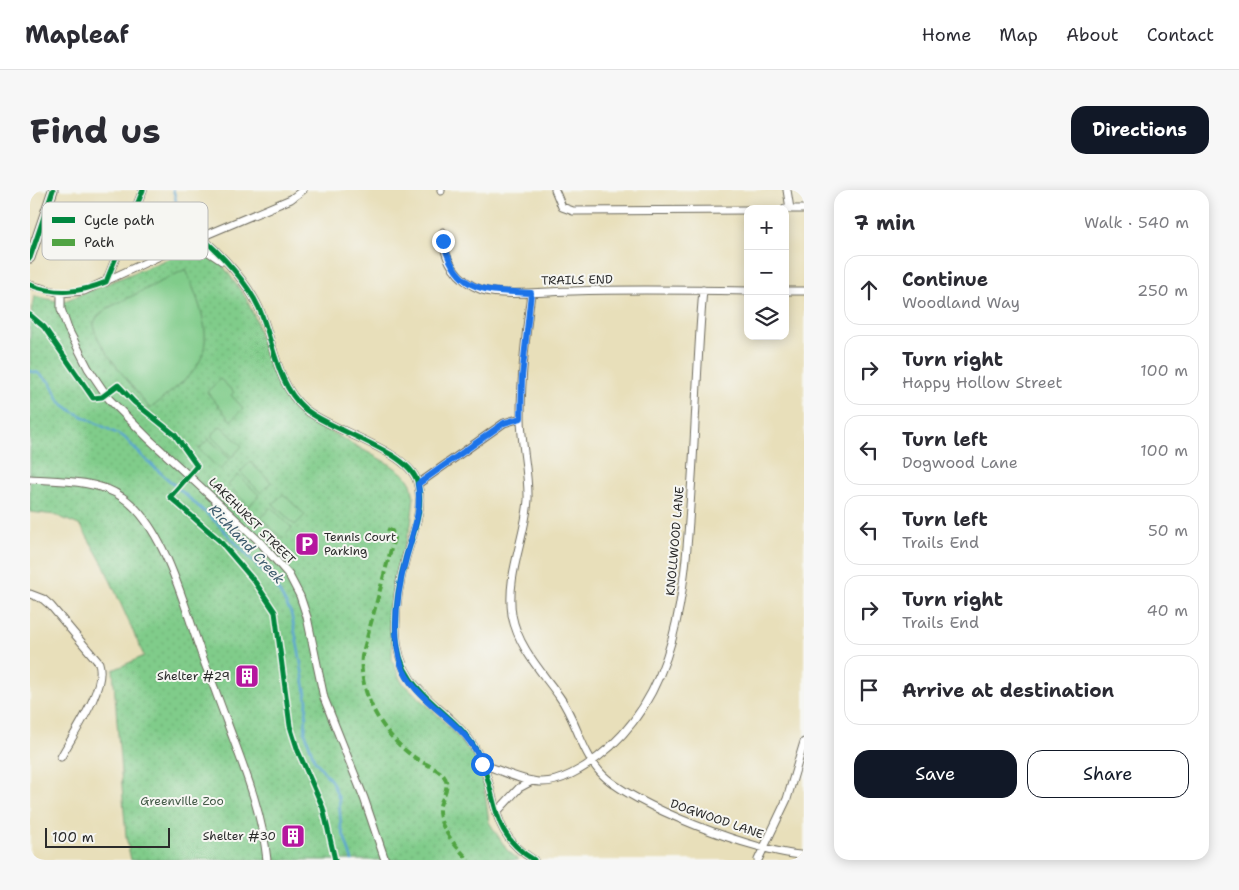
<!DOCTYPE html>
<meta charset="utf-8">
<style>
:root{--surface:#fff;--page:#f7f7f7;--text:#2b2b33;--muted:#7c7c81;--line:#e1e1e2;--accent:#111827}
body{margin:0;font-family:"Shantell Sans",sans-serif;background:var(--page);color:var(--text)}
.controls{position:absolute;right:15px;top:15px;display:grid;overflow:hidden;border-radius:10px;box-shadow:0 2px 12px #0003}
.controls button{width:45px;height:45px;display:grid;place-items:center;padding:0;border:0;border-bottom:1px solid var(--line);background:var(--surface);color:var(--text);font:25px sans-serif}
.scale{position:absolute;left:15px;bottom:12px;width:125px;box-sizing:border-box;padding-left:5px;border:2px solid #2b2b2b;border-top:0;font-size:14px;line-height:18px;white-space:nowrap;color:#2b2b2b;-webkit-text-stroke:4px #f6f6f2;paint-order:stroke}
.stop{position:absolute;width:15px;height:15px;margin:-11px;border:4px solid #1a73e8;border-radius:50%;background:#fff}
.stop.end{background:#1a73e8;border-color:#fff;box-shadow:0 1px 5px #0008}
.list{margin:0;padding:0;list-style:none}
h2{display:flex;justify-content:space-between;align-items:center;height:65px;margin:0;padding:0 20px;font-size:21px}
h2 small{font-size:16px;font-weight:400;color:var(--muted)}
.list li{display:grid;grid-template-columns:32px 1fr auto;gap:15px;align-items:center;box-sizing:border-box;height:70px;margin:0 10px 10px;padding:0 10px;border:1px solid var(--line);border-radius:15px}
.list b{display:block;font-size:19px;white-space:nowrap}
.list p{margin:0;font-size:16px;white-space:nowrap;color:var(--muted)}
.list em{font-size:16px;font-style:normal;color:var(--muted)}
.actions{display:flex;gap:10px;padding:15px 20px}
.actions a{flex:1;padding:11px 0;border:1px solid var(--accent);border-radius:15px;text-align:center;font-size:18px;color:var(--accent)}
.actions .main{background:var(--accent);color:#fff}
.icon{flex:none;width:28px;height:28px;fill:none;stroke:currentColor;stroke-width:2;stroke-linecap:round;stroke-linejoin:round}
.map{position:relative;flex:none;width:774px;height:670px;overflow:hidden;border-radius:15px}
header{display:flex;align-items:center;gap:30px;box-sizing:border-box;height:70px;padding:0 25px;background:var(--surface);border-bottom:1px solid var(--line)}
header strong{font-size:24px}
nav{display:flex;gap:28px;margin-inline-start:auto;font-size:18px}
.intro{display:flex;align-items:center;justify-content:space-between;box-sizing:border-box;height:120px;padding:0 30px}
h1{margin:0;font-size:35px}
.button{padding:12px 22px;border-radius:15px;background:var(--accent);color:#fff;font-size:18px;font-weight:700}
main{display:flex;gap:30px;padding:0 30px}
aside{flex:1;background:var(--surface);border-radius:15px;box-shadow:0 2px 12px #0003}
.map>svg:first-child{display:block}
.green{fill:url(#green-dots);stroke:#567c5a}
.pitch{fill:#80cc8a;stroke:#567c5a}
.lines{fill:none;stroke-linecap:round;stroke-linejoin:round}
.stream{stroke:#59a4d1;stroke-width:2.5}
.minor-casing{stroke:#6d6a5d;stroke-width:9}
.tertiary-casing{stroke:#6d6a5d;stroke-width:11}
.minor{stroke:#fff;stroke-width:7}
.tertiary{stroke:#fff;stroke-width:9}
.quiet{stroke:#51a443;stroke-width:4;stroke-dasharray:8 4;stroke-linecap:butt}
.cycleway-casing{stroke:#f6f6f2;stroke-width:8}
.cycleway{stroke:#00873e;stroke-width:5}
.route{stroke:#1a73e8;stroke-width:6}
.labels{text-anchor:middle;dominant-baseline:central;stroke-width:4;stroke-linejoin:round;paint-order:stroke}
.street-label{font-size:12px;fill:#2b2b2b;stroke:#f6f6f2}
.poi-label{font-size:12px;fill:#2b2b2b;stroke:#f6f6f2;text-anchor:end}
.park-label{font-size:12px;fill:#445b48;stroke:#f6f6f2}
.water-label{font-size:14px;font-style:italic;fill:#3d5b6d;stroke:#f6f6f2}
.key{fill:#f6f6f2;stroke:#b9b9b6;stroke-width:1}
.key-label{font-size:14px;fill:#2b2b2b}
</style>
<header>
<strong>Mapleaf</strong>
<nav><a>Home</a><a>Map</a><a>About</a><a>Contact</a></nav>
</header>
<div class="intro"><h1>Find us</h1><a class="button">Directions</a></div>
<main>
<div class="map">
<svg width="774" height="670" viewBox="0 0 774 670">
<defs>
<pattern id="green-dots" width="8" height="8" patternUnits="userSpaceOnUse" patternTransform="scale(1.25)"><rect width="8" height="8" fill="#80cc8a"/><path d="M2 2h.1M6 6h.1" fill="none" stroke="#6faf77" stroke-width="1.8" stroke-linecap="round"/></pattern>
</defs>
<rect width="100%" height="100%" fill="#f6f6f2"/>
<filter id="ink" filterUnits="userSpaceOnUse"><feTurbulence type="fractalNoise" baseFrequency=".02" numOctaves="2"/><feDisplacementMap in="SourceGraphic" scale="10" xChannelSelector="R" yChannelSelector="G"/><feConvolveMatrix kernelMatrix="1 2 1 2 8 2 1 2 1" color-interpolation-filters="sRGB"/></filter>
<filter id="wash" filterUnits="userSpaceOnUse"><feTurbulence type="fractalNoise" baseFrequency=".0096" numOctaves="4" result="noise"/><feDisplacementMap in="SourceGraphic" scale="20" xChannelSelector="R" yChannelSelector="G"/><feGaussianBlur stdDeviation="1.12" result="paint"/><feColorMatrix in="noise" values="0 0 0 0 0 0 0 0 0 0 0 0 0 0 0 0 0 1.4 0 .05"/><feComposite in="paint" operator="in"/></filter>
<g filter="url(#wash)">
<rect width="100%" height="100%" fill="#e8dfba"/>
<path class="green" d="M167,57L191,73L216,108L226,130L233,157L256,206L281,231L361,275L376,286L381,294L384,307L381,335L363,394L362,469L371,491L411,528L444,566L454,596L459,632L477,660L489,670H101L96,647L83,480L114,466L73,374L51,336L25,325L0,322V129L4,106L32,112Z"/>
<path class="pitch" d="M156,79C167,110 189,151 163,181C151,195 134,207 120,219C109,204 63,151 64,136C64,127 72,123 78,118Z
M190,189L204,202L201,205L213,218L201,231L177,202Z
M191,236L212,256L202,267L181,246Z
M179,249L200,269L190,280L169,259Z
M220,272L241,292L231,303L210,282Z
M208,285L229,305L219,316L198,295Z
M253,304L275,325L265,335L243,314Z
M241,317L262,338L252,348L231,328Z"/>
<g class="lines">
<path class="stream" d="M143,0C150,14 143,30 149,45
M0,181L8,183L20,192L30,212L44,222L94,247L114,268L186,332L246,396L261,423L269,462L277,511L275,542L284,569L302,592L309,609L311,637L322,670"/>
</g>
</g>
<g filter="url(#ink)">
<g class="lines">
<g class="minor-casing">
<path id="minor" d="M411,0V1
M525,0L532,17L543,21L718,20
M757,0L760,19
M755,19H774
M413,42C412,68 427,91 452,100C473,107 521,101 543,101C601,99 660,100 718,101
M171,47C192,65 217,92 229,118C244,152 246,194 275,219C301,241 377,260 387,291C395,317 383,343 376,367C369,392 365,417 366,443C369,510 427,516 450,568C469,609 458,642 504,670
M162,51L192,71
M76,92L113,0
M0,95L31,103L54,101L171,47L261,9L273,0
M755,101H774
M31,103V119L38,139L58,178L79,209L119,249L229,351L259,385L270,406L277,427L294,508L334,608L355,670
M501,103C496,144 491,185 491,227C491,255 499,282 498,310C495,349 476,385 482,425C488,457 511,481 529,506C546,529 551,561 570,582C599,615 730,664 774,665
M0,289C29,291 68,290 92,307C138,338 157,429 177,479C184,496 190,514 197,532C214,578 232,621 237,670
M388,294L474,233L491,228
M0,404L13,409L21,416L69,473C77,498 43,544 31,567
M452,574C470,580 491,591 510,592C530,593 554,578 568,567C650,504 655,395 661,301C666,234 667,167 673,100
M466,623L489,598L502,591
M728,670L757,609L774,552"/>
</g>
<g class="tertiary-casing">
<path id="tertiary" d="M0,68L23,0"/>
</g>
<use href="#minor" class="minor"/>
<use href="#tertiary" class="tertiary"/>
<path class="quiet" d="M357,339L362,341L364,348L332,466C328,504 354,546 384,567C392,573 407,578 413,585C423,597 409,610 409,621C409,638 428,659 439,670"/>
<g class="cycleway-casing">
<path id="cycleway" d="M171,47C192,65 217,92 229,118C244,152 246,194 275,219C301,241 377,260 387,291C395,317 383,343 376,367C369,392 365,417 366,443C369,510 427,516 450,568C469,609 458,642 504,670
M0,68L23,0
M0,95C27,105 49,103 76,92L113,0
M0,125L14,137L63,208L72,207L88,195L104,212L145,245L167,276L140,307L190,351L225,392L245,422L260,536L268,561L293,618L305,670"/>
</g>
<use href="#cycleway" class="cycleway"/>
</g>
</g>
<g class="lines" filter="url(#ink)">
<path class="route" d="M413,51C427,104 454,100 501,103L492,187L491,228L474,233L388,294C392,321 383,342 376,368C367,402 361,440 371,474C384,514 438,531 452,574"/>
</g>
<defs>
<g id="parking-square" transform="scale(1.25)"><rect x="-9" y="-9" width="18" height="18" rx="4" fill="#b5179e" stroke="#f6f6f2"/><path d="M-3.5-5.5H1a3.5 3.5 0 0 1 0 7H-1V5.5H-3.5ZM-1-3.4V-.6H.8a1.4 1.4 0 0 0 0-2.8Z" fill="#fff"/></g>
<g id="building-square" transform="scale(1.25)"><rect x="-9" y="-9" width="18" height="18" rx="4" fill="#b5179e" stroke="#f6f6f2"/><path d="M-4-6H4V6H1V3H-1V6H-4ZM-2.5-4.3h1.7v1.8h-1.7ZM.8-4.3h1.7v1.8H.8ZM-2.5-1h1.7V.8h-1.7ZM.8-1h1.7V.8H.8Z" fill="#fff"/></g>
</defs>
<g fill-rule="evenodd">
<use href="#parking-square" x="277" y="354"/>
<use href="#building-square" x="217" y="486"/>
<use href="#building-square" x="263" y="646"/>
</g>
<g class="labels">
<g class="street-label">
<text transform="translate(547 90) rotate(-1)">TRAILS END</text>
<text transform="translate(222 331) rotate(45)">LAKEHURST STREET</text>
<text transform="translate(645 351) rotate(-85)">KNOLLWOOD LANE</text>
<text transform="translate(687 629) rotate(19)">DOGWOOD LANE</text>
</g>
<g class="poi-label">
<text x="294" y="347" text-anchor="start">Tennis Court<tspan x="294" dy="14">Parking</tspan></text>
<text x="200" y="486">Shelter #29</text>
<text x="246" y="646">Shelter #30</text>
</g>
<g class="park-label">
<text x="152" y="611">Greenville Zoo</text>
</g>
<g class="water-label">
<text transform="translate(217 354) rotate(47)">Richland Creek</text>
</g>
</g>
<rect x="12" y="12" width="166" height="58" rx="8" class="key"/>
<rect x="22" y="27" width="23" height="6" fill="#00873e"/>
<rect x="22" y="49" width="23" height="7" fill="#51a443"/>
<g class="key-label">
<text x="54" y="35">Cycle path</text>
<text x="54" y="57">Path</text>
</g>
</svg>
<div class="controls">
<button>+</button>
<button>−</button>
<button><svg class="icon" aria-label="layers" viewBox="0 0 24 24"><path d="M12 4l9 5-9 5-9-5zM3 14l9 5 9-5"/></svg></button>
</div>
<div class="scale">100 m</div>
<div class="stop" style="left:452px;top:574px"></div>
<div class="stop end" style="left:413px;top:51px"></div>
</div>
<aside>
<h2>7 min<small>Walk · 540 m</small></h2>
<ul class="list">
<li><svg class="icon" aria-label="ahead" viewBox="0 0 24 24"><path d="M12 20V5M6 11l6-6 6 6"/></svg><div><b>Continue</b><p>Woodland Way</p></div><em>250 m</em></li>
<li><svg class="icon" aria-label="right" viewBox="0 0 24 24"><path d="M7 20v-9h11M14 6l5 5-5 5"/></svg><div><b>Turn right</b><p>Happy Hollow Street</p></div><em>100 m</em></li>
<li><svg class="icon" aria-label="left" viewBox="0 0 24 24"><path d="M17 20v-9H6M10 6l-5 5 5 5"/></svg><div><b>Turn left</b><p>Dogwood Lane</p></div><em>100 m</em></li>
<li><svg class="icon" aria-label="left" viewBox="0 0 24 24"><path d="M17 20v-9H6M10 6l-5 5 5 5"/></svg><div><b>Turn left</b><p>Trails End</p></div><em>50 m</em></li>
<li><svg class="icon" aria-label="right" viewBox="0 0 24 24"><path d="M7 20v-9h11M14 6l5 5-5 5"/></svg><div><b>Turn right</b><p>Trails End</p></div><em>40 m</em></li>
<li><svg class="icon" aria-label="arrive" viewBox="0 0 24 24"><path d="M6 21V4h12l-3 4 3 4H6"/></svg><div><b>Arrive at destination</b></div></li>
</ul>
<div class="actions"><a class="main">Save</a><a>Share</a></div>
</aside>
</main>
